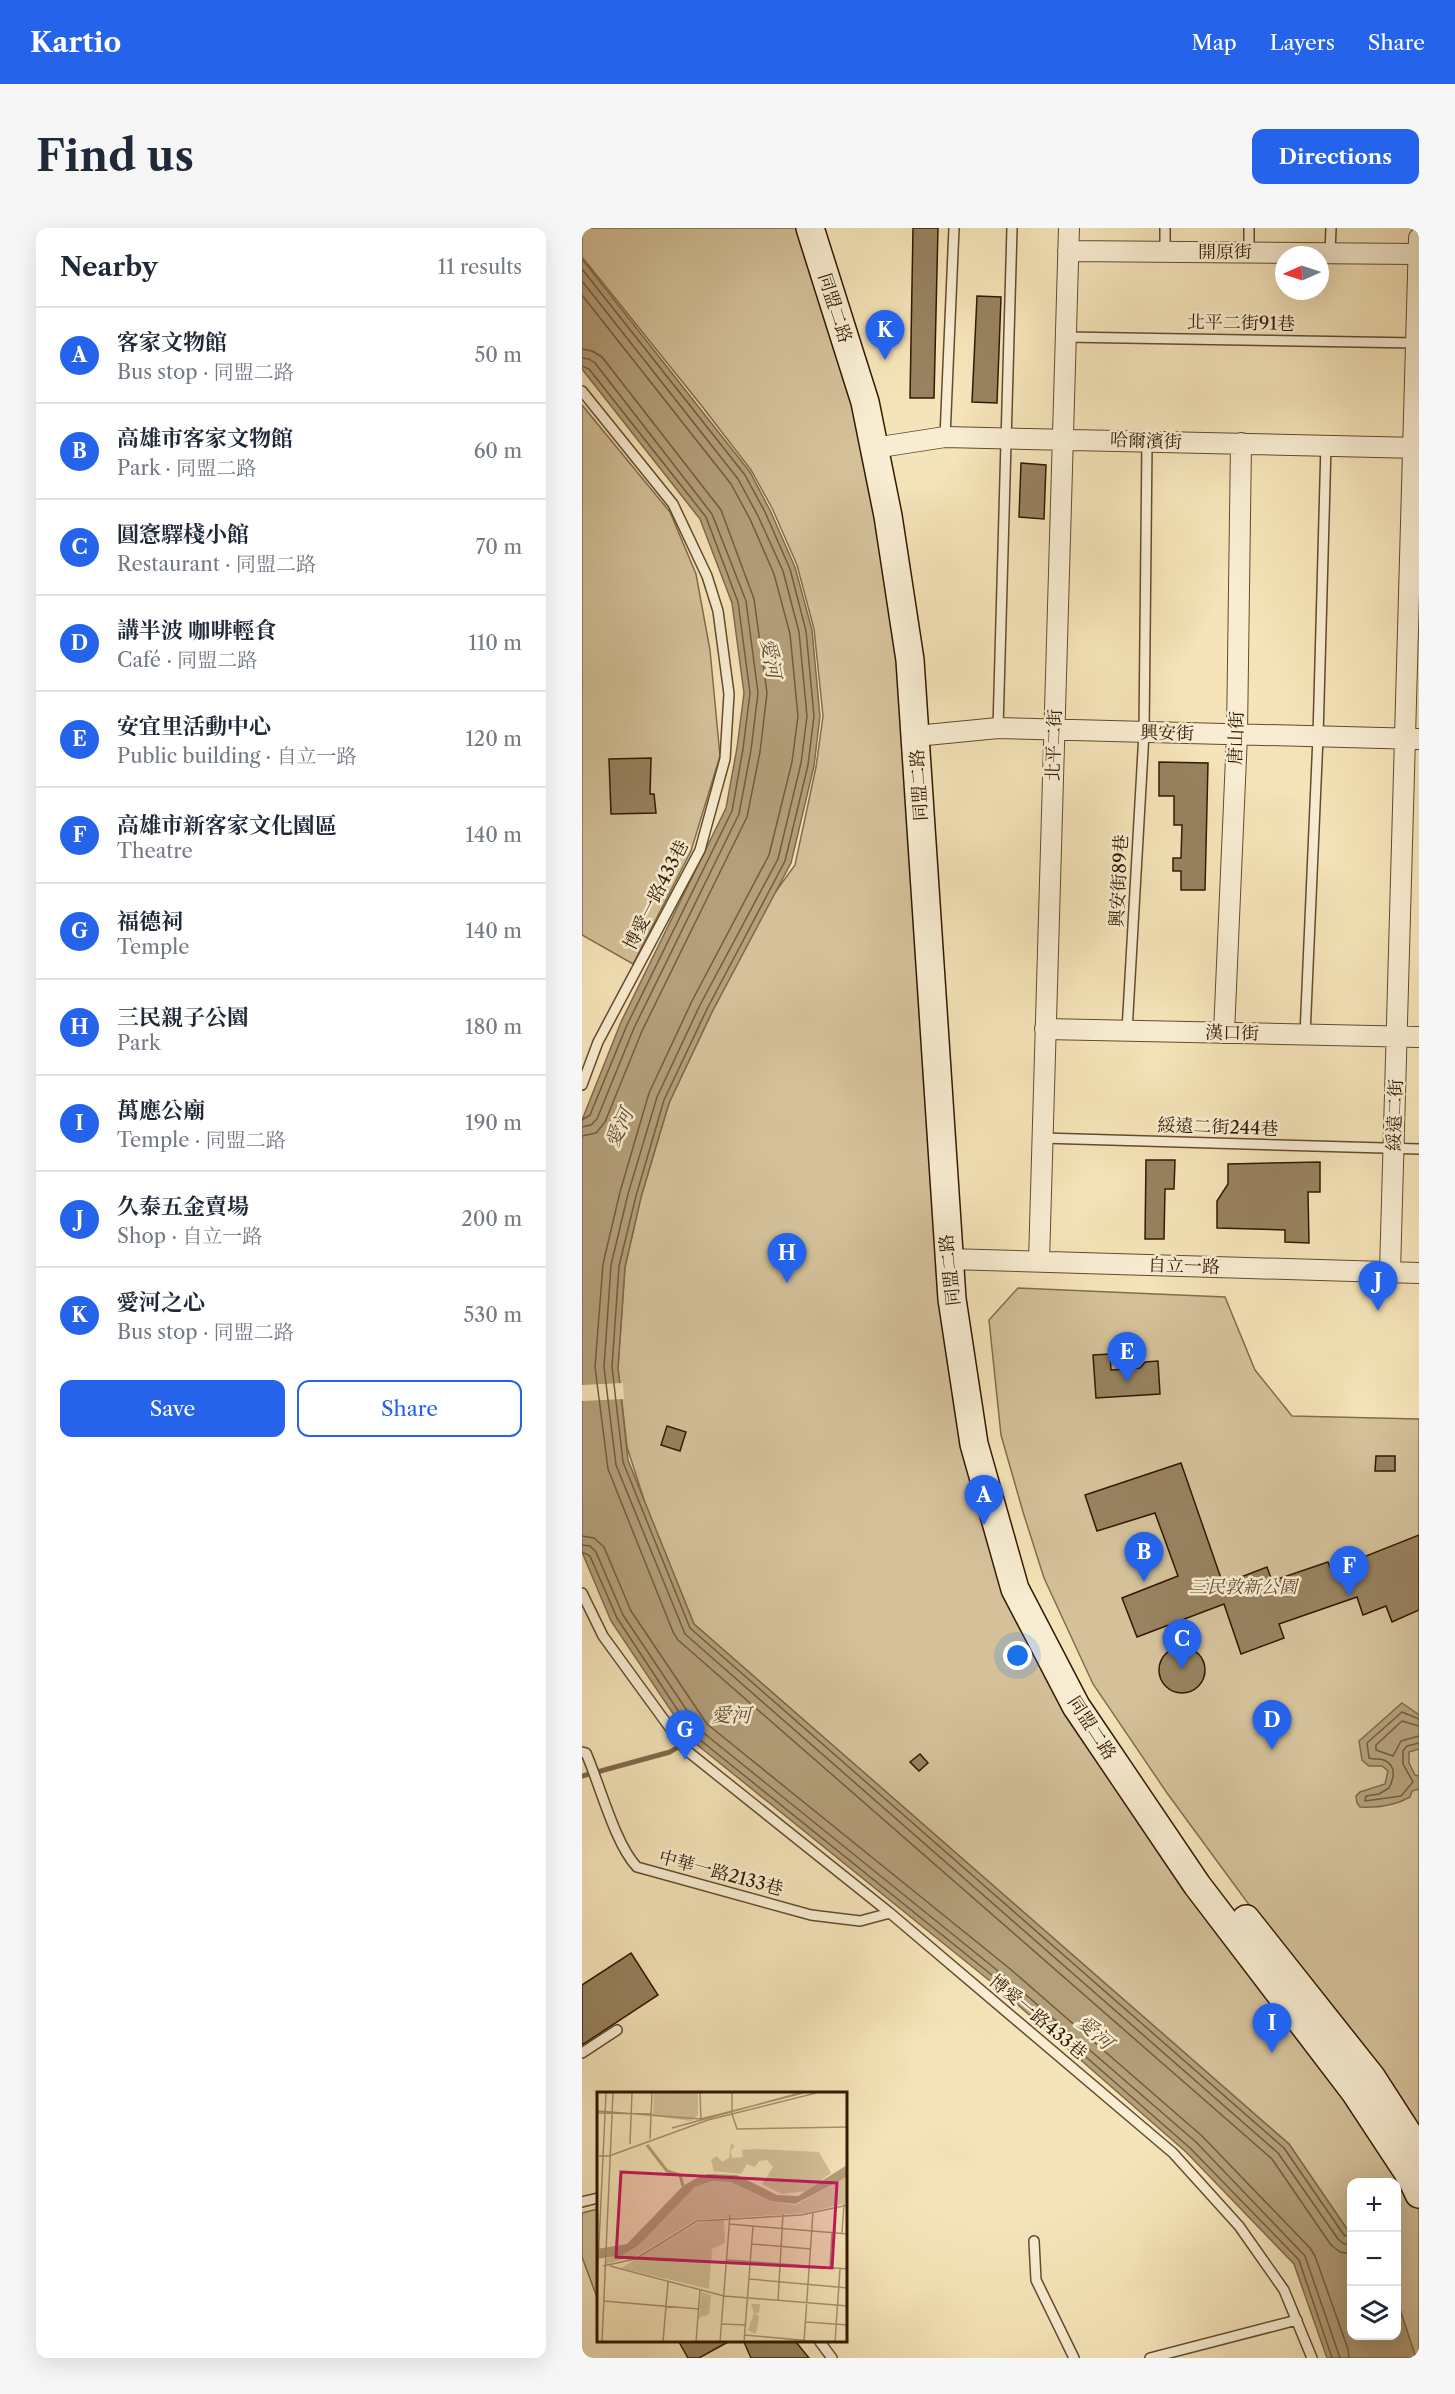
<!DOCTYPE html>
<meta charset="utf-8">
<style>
:root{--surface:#fff;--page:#f6f6f7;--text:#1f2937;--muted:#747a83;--line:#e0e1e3;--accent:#2563eb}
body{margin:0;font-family:"Libre Caslon Text","Noto Serif TC",serif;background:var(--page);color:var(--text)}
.controls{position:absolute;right:18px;bottom:18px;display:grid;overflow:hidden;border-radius:12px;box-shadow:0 6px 24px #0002}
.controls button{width:54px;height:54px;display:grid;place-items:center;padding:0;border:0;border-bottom:2px solid var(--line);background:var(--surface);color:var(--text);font:30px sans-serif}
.compass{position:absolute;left:693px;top:18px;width:54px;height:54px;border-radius:50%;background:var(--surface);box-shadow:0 6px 24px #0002;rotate:267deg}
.you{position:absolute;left:436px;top:1428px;width:21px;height:21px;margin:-15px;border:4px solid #fff;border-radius:50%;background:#1a73e8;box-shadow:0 0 0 9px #1a73e833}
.badge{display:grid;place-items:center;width:39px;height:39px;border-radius:50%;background:var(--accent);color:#fff;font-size:20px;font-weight:700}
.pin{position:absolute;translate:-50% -50px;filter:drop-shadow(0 2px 3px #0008)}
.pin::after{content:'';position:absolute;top:32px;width:21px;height:18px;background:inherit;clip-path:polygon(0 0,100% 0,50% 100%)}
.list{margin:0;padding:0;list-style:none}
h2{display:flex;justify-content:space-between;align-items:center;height:78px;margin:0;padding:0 24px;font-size:26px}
h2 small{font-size:20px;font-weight:400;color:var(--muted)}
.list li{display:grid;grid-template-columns:39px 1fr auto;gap:18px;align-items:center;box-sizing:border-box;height:96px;padding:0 24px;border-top:2px solid var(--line)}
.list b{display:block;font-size:22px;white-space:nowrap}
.list p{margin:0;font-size:20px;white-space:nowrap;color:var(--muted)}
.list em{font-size:20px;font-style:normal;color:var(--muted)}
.actions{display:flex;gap:12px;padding:18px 24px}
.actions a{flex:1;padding:14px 0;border:2px solid var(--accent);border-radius:12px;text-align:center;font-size:21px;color:var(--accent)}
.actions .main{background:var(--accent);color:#fff}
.icon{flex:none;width:33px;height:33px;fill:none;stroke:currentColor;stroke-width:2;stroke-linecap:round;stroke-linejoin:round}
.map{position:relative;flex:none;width:837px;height:2130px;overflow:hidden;border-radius:12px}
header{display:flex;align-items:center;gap:36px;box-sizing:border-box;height:84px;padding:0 30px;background:var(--accent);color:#fff}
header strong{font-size:28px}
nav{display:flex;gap:33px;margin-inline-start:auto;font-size:21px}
.intro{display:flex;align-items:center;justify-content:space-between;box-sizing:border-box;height:144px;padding:0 36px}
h1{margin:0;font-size:42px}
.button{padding:15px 27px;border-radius:12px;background:var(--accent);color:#fff;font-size:21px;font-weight:700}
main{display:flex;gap:36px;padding:0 36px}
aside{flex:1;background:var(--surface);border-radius:12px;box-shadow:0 6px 24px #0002}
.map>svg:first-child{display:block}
.green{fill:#d4c19a;stroke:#846c4d;stroke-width:1.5}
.water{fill:#b39f7a;stroke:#806949;stroke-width:1.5}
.pier{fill:#f5e4b9}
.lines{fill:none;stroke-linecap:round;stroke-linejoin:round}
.shore{stroke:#735c3d;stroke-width:1.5}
.stream{stroke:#806949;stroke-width:5}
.building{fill:#988260;stroke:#331800;stroke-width:1.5}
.lane-casing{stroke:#644b2e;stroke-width:12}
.street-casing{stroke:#644b2e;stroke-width:22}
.secondary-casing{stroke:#331800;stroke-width:30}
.lane{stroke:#f8edd2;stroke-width:9}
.street{stroke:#f8edd2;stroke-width:20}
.secondary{stroke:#f8edd2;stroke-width:27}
.labels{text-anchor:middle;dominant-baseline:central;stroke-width:5;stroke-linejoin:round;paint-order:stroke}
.street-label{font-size:18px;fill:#331800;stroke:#f8edd2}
.park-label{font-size:18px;font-style:italic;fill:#634b2e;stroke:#f8edd2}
.water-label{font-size:20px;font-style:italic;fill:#664e31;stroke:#f8edd2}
.inset-river{fill:none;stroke:#b39f7a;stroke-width:3}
.inset-road{fill:none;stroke:#a7926f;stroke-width:1.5}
.view{fill:#c2185b;fill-opacity:0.15;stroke:#c2185b;stroke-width:3}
.inset-edge{fill:none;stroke:#331800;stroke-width:3}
</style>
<header>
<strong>Kartio</strong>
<nav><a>Map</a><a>Layers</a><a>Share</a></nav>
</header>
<div class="intro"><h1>Find us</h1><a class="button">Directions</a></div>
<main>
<aside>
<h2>Nearby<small>11 results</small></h2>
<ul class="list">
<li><span class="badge">A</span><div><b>客家文物館</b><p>Bus stop · 同盟二路</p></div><em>50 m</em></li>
<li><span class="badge">B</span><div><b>高雄市客家文物館</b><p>Park · 同盟二路</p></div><em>60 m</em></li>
<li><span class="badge">C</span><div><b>圓愙驛棧小館</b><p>Restaurant · 同盟二路</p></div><em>70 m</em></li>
<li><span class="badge">D</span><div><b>講半波 咖啡輕食</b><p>Café · 同盟二路</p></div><em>110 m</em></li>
<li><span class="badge">E</span><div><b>安宜里活動中心</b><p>Public building · 自立一路</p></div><em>120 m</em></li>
<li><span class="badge">F</span><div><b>高雄市新客家文化園區</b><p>Theatre</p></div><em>140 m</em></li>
<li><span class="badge">G</span><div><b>福德祠</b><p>Temple</p></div><em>140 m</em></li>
<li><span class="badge">H</span><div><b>三民親子公園</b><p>Park</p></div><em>180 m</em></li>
<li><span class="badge">I</span><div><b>萬應公廟</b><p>Temple · 同盟二路</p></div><em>190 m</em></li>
<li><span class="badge">J</span><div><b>久泰五金賣場</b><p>Shop · 自立一路</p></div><em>200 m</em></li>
<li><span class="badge">K</span><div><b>愛河之心</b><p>Bus stop · 同盟二路</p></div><em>530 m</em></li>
</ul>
<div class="actions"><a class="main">Save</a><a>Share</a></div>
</aside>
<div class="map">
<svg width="837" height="2130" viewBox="0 0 837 2130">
<rect width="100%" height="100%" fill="#f5e4b9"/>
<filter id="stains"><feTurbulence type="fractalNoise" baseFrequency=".00333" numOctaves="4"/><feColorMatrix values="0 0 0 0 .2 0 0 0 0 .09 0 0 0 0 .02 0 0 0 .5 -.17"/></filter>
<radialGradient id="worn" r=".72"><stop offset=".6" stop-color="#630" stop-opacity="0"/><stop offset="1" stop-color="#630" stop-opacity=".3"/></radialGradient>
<path class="green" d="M0,0H228L306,288L398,1239L477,1445L837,1968V2130H834L815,2073L814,1954H770L769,2007L707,1916L112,1396L64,1278L45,1219L36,1140L43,1039L59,969L87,875L130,784L192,666L213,637L234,539L241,488L232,401L215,337L190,280L169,242L119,177L0,29Z
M0,177L88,284L114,346L128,422L138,528L109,623L51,736L0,707Z
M436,1060L643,1069L673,1142L710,1188L837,1191V1908L585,1565L511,1456L462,1350L441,1284L419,1207L407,1092Z
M16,1981V2072L0,2029V1985Z"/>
<path class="water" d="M0,31L168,244L188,282L213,339L230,402L238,488L232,538L209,635L130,784L87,875L59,969L43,1039L36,1140L46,1232L112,1396L707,1916L769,2007L770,2108H814L815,2072L834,2130H745L712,2036L604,1924L413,1757L108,1511L29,1393L0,1324V892L39,794L144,580L155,520L162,465L150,375L118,291L0,141Z
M820,1475L837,1487V1521L827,1524V1535L833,1547L837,1548V1561L830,1563L828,1569C814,1577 795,1580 778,1579L775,1575L774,1568L778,1564L803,1556L806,1543L800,1538H787L780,1532L777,1513Z"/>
<path class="pier" d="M41,1155L42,1171L0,1173V1157Z"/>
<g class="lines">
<path class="shore" d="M0,41L163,247L183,284L208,341L224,403L232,488L226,537L203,633L125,781L82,872L54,968L37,1038L30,1139L41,1234L108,1400L702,1920L762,2007L770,2010
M0,53L156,251L176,288L201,343L217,404L225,488L219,535L196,631L118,777L75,869L46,966L29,1037L22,1139L34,1237L103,1406L696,1925L756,2011L762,2016L770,2017
M0,67L149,256L168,291L192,346L208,406L216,488L210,534L187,627L110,773L67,865L38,964L21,1036L13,1139L26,1241L91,1404L96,1412L690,1931L749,2017L758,2024L770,2026
M0,121L10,123L20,129L139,282L172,371L185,465L178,524L165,589L60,803L23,894L14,905L0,908
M0,130L7,131L13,135L130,286L164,373L176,465L169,522L157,586L52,800L15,891L9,897L0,899
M0,138L7,141L124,289L156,374L168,465L161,521L150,583L45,797L8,887L0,892
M0,1308L12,1310L22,1319L49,1383L125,1496L427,1740L620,1908L728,2020L733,2028L766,2121L767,2130
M0,1317L8,1318L14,1324L41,1387L118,1502L421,1747L614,1914L723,2028L758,2130
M0,1324L8,1328L35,1390L112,1507L416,1752L608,1920L717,2032L750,2130
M837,1491L820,1484L785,1515L787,1530C792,1532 797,1530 802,1532C815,1538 812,1550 807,1560L797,1566L784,1568L783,1573L819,1568L831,1554L821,1536V1523L825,1518L837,1515
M837,1498L820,1493L794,1517V1522L811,1528L819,1513L837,1508"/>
<path class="stream" d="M0,1548L88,1524L113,1508"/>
</g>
<path class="building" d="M331,0H356L352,170H328Z
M395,68L419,69L415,175L390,174Z
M439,235L464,237L462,291L437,289Z
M69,530L68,566H72L74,585L29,586L27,531Z
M577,534L626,535L623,662H599V643H591V630H599L600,597H592V568H577Z
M564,932H593L592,961H583L582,1011H563Z
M738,934V964H726L727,1015L703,1014V1002L635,1000V973L646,956V936Z
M528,1126L529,1142L558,1140L563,1134L576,1133L578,1166L514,1170L511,1127Z
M85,1198L104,1204L98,1223L79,1217Z
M794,1228H813V1243H793Z
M599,1235L641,1356L685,1339L690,1353L746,1334L749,1342L837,1307V1382L810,1394L804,1378L781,1387L775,1369L697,1396L702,1410L659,1426L642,1376L555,1409L540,1370L596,1348L573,1285L515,1303L503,1267Z
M577 1442a23 23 0 1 1 46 0a23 23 0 1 1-46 0Z
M338,1526L346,1535L337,1543L328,1534Z
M49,1725L76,1767L0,1817V1757Z
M97,2114H146L117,2130H106Z
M162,2114H214L227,2130H169Z"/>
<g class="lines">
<g class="lane-casing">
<path id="lane" d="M667,0V24
M583,24V0
M748,25L749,0
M484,109L834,115
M0,163L91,276L125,348L136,383L147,466L143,531L118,622L16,814L0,857
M363,209L372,0
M416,500L430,0
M545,803L562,505L565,214
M723,807L736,509L744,217
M460,910L837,921
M0,1365L21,1408L104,1522L308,1685L591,1925L657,1998L702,2062L730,2130
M0,1524L4,1525C18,1557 33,1616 55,1639L229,1687L278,1693L308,1685
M0,1825L35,1802
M0,1974L16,1970
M452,2013L454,2052L492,2130
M238,2114L250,2130
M568,2130L715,2092"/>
</g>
<g class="street-casing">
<path id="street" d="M486,23L836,26
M292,220L363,209L837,220
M334,508L416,500L837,511
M463,801L837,809
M642,805L655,507L659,215
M366,1031L837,1045
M457,1033L487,0
M808,1044L837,10"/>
</g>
<g class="secondary-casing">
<path id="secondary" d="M228,0L283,174L306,288L328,432L370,1071L392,1216L433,1361L494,1478L615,1657L773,1864L829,1949L837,1966
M664,1691L790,1850L837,1923"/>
</g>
<use href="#lane" class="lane"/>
<use href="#street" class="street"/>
<use href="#secondary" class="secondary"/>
</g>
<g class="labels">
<g class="street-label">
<text x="643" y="24">開原街</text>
<text transform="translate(253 80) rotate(72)">同盟二路</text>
<text transform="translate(659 95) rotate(1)">北平二街91巷</text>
<text transform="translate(564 213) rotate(2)">哈爾濱街</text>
<text transform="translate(585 505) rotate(1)">興安街</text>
<text transform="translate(654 510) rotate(-88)">唐山街</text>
<text transform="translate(472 517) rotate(-88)">北平二街</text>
<text transform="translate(337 557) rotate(-93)">同盟二路</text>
<text transform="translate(537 653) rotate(-87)">興安街89巷</text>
<text transform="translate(74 667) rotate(-63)">博愛一路433巷</text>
<text transform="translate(650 805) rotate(1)">漢口街</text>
<text transform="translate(813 887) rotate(-88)">綏遠二街</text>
<text transform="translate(636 899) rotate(2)">綏遠二街244巷</text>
<text transform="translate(602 1038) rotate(2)">自立一路</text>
<text transform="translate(368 1042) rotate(-96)">同盟二路</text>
<text transform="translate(510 1500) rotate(57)">同盟二路</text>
<text transform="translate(139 1645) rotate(15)">中華一路2133巷</text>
<text transform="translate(456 1789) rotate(40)">博愛一路433巷</text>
</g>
<g class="park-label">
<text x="661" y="1359">三民敦新公園</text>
</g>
<g class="water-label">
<text transform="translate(189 430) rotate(80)">愛河</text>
<text transform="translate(37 900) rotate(-65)">愛河</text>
<text x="149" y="1487">愛河</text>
<text transform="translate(513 1804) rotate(42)">愛河</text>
</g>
</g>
<g transform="translate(15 1864)">
<rect width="250" height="250" fill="#f5e4b9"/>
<path d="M57,1H101V23L94,29L56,24ZM134,51L138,54L134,58L135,66L146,65L145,58L158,57L222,60L234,81L210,99L185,102L165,92L176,75L170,68L162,69L158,75L150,72L144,82L117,79L114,68L120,64L125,70L132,66ZM250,85V111L209,121L99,128L39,164L9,172V167L42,153L98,95L116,89L134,90L174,109L198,113ZM127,127L128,151L115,157L112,197L24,176L100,131ZM104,200L114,203L112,222L102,226ZM154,212H163L162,221H158L162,225L159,242L151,238L157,221Z" fill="#d4c19a"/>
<path d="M250,73V85L198,112L174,109L134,90L115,89L98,95L42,153L25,163L0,167V157L30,152L86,94L98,87L111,82L140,83L180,103L201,104Z" fill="#b39f7a"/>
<path class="inset-river" d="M50,53L70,79L83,83L86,94"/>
<path class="inset-road" d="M103,1L104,28M135,1V22L140,37L251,35M0,19L104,27L206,1M0,21L54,22M75,36L203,1M53,47L55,1M33,52L35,1M2,64H12L111,28L219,1M132,132L251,142M245,141L247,112M155,152L214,157M130,168L251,177M6,174L38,167L100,129L204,123L251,113M13,174L127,204L251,214M233,176L235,140M152,187L251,196M0,194L9,1M6,209L102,217M181,209L186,122M209,230L251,233M125,232L149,233M148,243L224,250M5,250L16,1M66,250L71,190M99,250L103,198M123,250L133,123M147,250L156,134M207,250L216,120M238,250L243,177"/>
<path class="view" d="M24,80L240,91L235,176L19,165Z"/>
<rect width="250" height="250" class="inset-edge"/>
</g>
<rect width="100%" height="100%" filter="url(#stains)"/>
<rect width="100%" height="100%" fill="url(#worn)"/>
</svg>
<div class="controls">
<button>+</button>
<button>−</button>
<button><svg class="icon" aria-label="layers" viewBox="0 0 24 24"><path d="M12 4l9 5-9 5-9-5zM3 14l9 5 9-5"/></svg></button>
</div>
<svg class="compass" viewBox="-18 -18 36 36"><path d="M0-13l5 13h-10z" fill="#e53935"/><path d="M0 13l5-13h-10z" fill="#747a83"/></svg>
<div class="you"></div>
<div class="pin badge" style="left:402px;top:1297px">A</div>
<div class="pin badge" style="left:562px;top:1354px">B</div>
<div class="pin badge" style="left:600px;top:1441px">C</div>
<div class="pin badge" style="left:690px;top:1522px">D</div>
<div class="pin badge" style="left:545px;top:1154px">E</div>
<div class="pin badge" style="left:767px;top:1368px">F</div>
<div class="pin badge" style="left:103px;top:1532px">G</div>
<div class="pin badge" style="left:205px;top:1055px">H</div>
<div class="pin badge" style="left:690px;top:1825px">I</div>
<div class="pin badge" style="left:796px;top:1083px">J</div>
<div class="pin badge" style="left:303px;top:132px">K</div>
</div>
</main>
